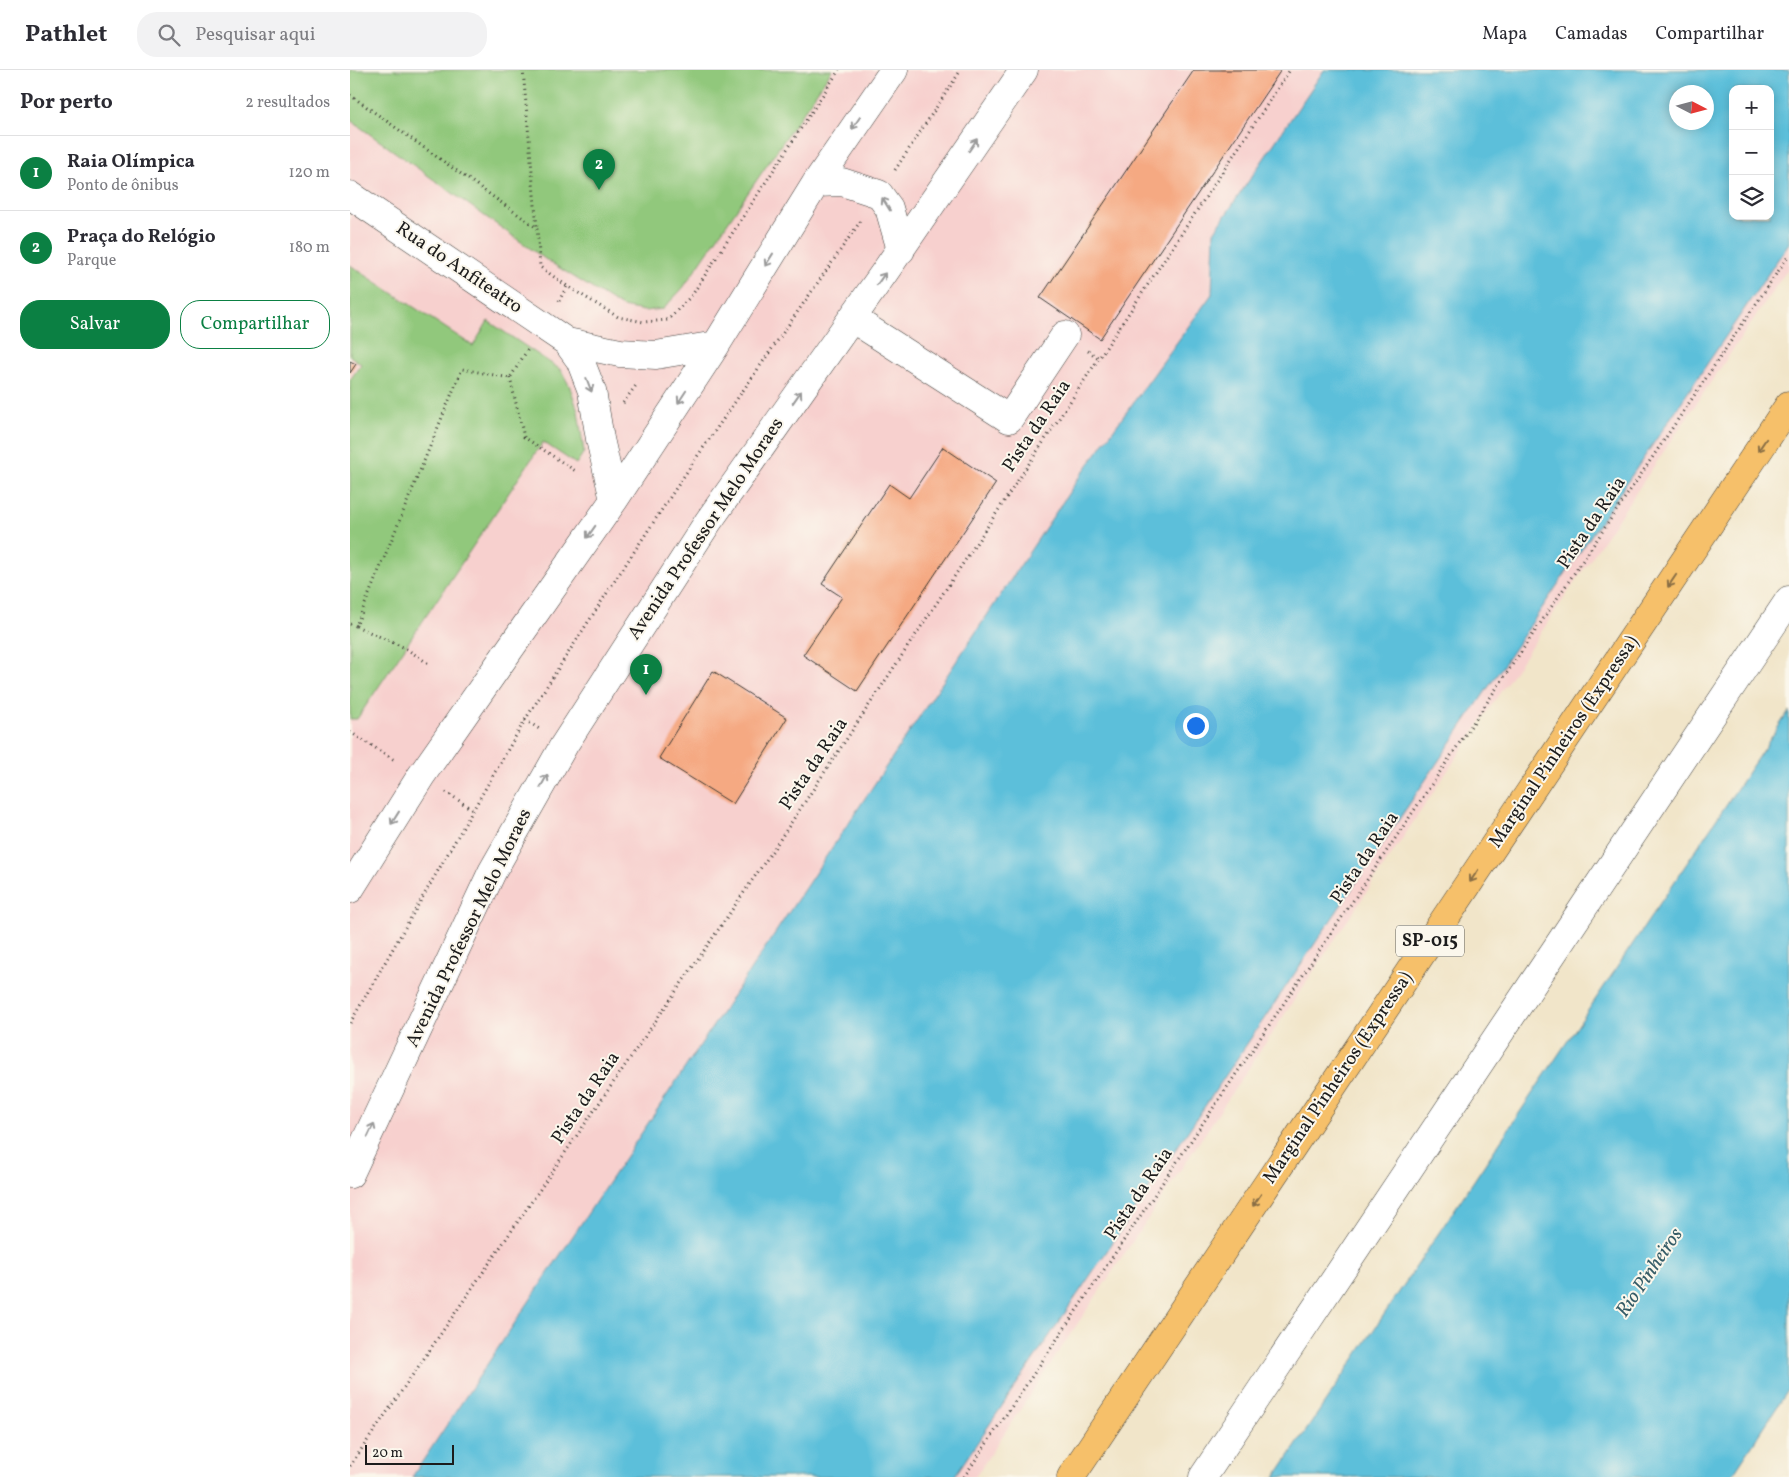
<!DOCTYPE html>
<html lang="pt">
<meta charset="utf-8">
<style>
:root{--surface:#fff;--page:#f2f2f3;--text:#2b2b33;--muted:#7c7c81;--line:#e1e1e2;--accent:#0b8043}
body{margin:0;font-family:Vollkorn,serif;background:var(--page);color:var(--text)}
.controls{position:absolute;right:15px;top:15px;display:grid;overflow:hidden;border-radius:10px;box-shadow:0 2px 12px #0003}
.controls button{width:45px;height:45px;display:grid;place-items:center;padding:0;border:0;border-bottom:1px solid var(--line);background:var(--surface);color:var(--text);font:25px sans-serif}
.compass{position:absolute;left:1319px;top:15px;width:45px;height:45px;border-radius:50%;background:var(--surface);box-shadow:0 2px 12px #0003;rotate:96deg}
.scale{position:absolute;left:15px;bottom:12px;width:89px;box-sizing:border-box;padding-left:5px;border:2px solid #1c1c1c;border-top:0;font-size:14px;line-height:18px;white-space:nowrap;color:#1c1c1c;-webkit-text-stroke:4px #fbf7ec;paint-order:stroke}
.you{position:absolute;left:845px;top:655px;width:18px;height:18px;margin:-12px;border:4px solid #fff;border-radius:50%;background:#1a73e8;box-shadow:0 0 0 8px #1a73e833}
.badge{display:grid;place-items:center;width:32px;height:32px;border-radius:50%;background:var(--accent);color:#fff;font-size:16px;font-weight:700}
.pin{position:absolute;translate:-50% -41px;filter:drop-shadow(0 1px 2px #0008)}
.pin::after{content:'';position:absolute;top:26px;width:18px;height:15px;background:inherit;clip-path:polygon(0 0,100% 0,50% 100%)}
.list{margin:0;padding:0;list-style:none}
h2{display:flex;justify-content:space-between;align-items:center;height:65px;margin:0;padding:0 20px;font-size:21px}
h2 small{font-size:16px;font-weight:400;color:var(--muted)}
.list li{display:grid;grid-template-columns:32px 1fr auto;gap:15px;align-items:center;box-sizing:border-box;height:75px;padding:0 20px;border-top:1px solid var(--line)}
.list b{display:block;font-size:19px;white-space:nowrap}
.list p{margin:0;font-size:16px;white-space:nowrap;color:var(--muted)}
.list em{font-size:16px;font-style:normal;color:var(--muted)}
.actions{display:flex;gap:10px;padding:15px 20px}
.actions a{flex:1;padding:11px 0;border:1px solid var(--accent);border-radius:20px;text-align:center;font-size:18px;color:var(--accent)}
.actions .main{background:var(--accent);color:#fff}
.icon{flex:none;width:28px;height:28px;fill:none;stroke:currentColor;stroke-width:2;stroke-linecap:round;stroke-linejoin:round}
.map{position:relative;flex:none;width:1439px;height:1407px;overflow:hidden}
header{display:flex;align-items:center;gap:30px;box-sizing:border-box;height:70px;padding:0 25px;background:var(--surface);border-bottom:1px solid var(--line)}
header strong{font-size:24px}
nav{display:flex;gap:28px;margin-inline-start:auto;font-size:18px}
.search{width:350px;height:45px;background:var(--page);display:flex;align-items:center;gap:12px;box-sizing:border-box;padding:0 18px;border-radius:20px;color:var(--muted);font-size:19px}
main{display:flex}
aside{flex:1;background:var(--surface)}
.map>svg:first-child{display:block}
.built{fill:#f7d0ce;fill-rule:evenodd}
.green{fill:#91c87b;stroke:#56724c}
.water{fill:#5cbfda;stroke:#3c6e7b;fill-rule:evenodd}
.building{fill:#f5a982}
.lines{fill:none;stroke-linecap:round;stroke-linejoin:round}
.minor-casing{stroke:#3c3a36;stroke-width:29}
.highway-casing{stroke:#3c3a36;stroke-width:29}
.path{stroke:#3c3a36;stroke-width:3;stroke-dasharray:1 4;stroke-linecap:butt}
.minor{stroke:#fff;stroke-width:28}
.highway{stroke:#f6c06b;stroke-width:28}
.oneway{stroke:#999}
.oneway2{stroke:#896e44}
.labels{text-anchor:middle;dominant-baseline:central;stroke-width:4;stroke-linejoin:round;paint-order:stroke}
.shield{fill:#fbf7ec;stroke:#5f5e5a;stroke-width:1}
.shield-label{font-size:18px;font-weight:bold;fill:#1c1c1c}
.street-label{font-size:19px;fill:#1c1c1c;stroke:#fbf7ec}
.water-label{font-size:20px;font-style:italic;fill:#365d68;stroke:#fbf7ec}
</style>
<header>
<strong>Pathlet</strong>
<div class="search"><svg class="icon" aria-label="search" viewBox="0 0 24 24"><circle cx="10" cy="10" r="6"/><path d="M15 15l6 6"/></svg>Pesquisar aqui</div>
<nav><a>Mapa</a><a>Camadas</a><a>Compartilhar</a></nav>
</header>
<main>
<aside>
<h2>Por perto<small>2 resultados</small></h2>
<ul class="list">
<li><span class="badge">1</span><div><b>Raia Olímpica</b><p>Ponto de ônibus</p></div><em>120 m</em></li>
<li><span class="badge">2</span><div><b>Praça do Relógio</b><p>Parque</p></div><em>180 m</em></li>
</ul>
<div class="actions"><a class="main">Salvar</a><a>Compartilhar</a></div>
</aside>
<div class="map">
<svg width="1439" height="1407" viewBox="0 0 1439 1407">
<rect width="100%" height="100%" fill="#fbf7ec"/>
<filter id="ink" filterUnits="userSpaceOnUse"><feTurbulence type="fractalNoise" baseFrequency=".02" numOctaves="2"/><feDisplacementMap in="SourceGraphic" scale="10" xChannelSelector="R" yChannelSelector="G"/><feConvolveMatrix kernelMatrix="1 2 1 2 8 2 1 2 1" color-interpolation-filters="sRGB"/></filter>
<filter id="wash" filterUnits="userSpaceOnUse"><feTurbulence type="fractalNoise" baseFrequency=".0096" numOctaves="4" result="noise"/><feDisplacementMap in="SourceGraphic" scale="20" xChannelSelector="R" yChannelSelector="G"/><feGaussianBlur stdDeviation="1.12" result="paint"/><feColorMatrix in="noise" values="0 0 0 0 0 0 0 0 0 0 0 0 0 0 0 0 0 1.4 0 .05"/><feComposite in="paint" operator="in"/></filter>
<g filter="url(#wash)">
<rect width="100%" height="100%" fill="#f1e5c9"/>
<path class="built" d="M0,0H1439V197L1141,636L625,1407H0ZM1383,19H1420V146H1383ZM1326,22H1356V52H1326Z"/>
<path class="green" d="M0,0H482L333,218L313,239L294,241L272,237L195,189L0,50Z
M0,195L123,276L138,251L211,300L220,317L228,341L234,382L226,394L193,372L7,649H0V310L11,294L0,286Z"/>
<path class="water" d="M974,0H1439V173L604,1407H62L730,406L862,224L864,162ZM1383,19H1420V146H1383ZM1326,22H1356V52H1326Z
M1439,641V1319L1381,1407H925Z"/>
<g id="blocks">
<path class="building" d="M844,0H931L750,269L690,228Z
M0,291L6,294L0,303Z
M593,377L646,413L507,621L453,585L492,527L472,514L539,414L559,428Z
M363,601L437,648L383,734L309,688Z"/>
</g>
</g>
<g filter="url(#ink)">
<use href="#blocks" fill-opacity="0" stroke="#3c3a36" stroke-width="1"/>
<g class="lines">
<g class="minor-casing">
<path id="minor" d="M466,113L492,112L529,124L539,138L551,180
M0,125L217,272L230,290L242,321L250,369L264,430
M503,249L659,349L715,265
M217,272L270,283L306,285L366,275
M0,819L71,706L264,430L366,275L466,113L544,0
M0,1104L142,802L214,675L358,452L534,203L674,0
M853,1407L1439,530"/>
</g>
<g class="highway-casing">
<path id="highway" d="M721,1407L1439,335"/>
</g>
<path class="path" d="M173,0L187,158
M0,25L187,158L190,197L217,216L268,247L294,252L318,250L342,225L489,0
M545,100L611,0
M209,231L217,216
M738,281L749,288
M160,308L174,367L227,402
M273,333L287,314
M0,554L6,556L112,299L160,308L178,279
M6,556L55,578L79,594
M175,650L191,660
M0,662L46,691
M96,722L123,740
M0,953L175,650L264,512L342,394L512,149
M0,1396L423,780L940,0
M614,1407L1439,185"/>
<use href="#minor" class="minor"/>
<use href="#highway" class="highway"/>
</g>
<defs><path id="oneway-shaft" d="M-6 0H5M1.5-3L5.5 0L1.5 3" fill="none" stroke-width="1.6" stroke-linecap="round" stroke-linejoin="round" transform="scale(1.25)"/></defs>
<g class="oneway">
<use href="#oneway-shaft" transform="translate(506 53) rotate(124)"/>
<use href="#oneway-shaft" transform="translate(623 75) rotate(-56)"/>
<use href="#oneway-shaft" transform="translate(536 134) rotate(-122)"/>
<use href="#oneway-shaft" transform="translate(419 190) rotate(122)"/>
<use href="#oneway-shaft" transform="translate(531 209) rotate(-55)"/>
<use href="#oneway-shaft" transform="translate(239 315) rotate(69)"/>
<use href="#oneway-shaft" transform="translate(332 327) rotate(123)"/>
<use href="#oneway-shaft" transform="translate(447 327) rotate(-55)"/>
<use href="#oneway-shaft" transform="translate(241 462) rotate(125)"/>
<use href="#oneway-shaft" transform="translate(194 711) rotate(-61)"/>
<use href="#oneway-shaft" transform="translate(45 748) rotate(122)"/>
<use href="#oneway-shaft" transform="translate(21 1060) rotate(-65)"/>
</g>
<g class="oneway2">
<use href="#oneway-shaft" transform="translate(1412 375) rotate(124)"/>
<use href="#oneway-shaft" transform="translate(1322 511) rotate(124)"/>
<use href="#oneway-shaft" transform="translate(1124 806) rotate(124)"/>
<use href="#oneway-shaft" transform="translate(907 1130) rotate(124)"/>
</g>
</g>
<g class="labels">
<rect class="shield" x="1046" y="855.5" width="68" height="31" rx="4"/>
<g class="shield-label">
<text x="1080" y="871">SP-015</text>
</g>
<g class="street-label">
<text transform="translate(109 198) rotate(34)">Rua do Anfiteatro</text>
<text transform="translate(687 356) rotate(-56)">Pista da Raia</text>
<text transform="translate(1242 453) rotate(-56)">Pista da Raia</text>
<text transform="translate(356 459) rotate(-56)">Avenida Professor Melo Moraes</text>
<text transform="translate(1214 672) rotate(-56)">Marginal Pinheiros (Expressa)</text>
<text transform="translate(464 694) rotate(-56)">Pista da Raia</text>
<text transform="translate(1015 788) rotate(-56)">Pista da Raia</text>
<text transform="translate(119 858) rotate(-64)">Avenida Professor Melo Moraes</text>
<text transform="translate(988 1008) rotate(-56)">Marginal Pinheiros (Expressa)</text>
<text transform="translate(236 1028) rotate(-56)">Pista da Raia</text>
<text transform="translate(789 1124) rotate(-56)">Pista da Raia</text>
</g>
<g class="water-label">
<text transform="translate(1300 1203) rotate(-56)">Rio Pinheiros</text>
</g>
</g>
</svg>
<div class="controls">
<button>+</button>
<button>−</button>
<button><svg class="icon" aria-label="layers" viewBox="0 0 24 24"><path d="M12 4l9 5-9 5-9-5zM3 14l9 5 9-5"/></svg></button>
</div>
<svg class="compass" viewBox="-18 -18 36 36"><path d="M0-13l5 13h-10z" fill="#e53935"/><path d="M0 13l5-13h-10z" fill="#7c7c81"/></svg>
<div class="scale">20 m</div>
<div class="you"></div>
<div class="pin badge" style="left:296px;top:625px">1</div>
<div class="pin badge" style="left:249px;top:120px">2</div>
</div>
</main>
